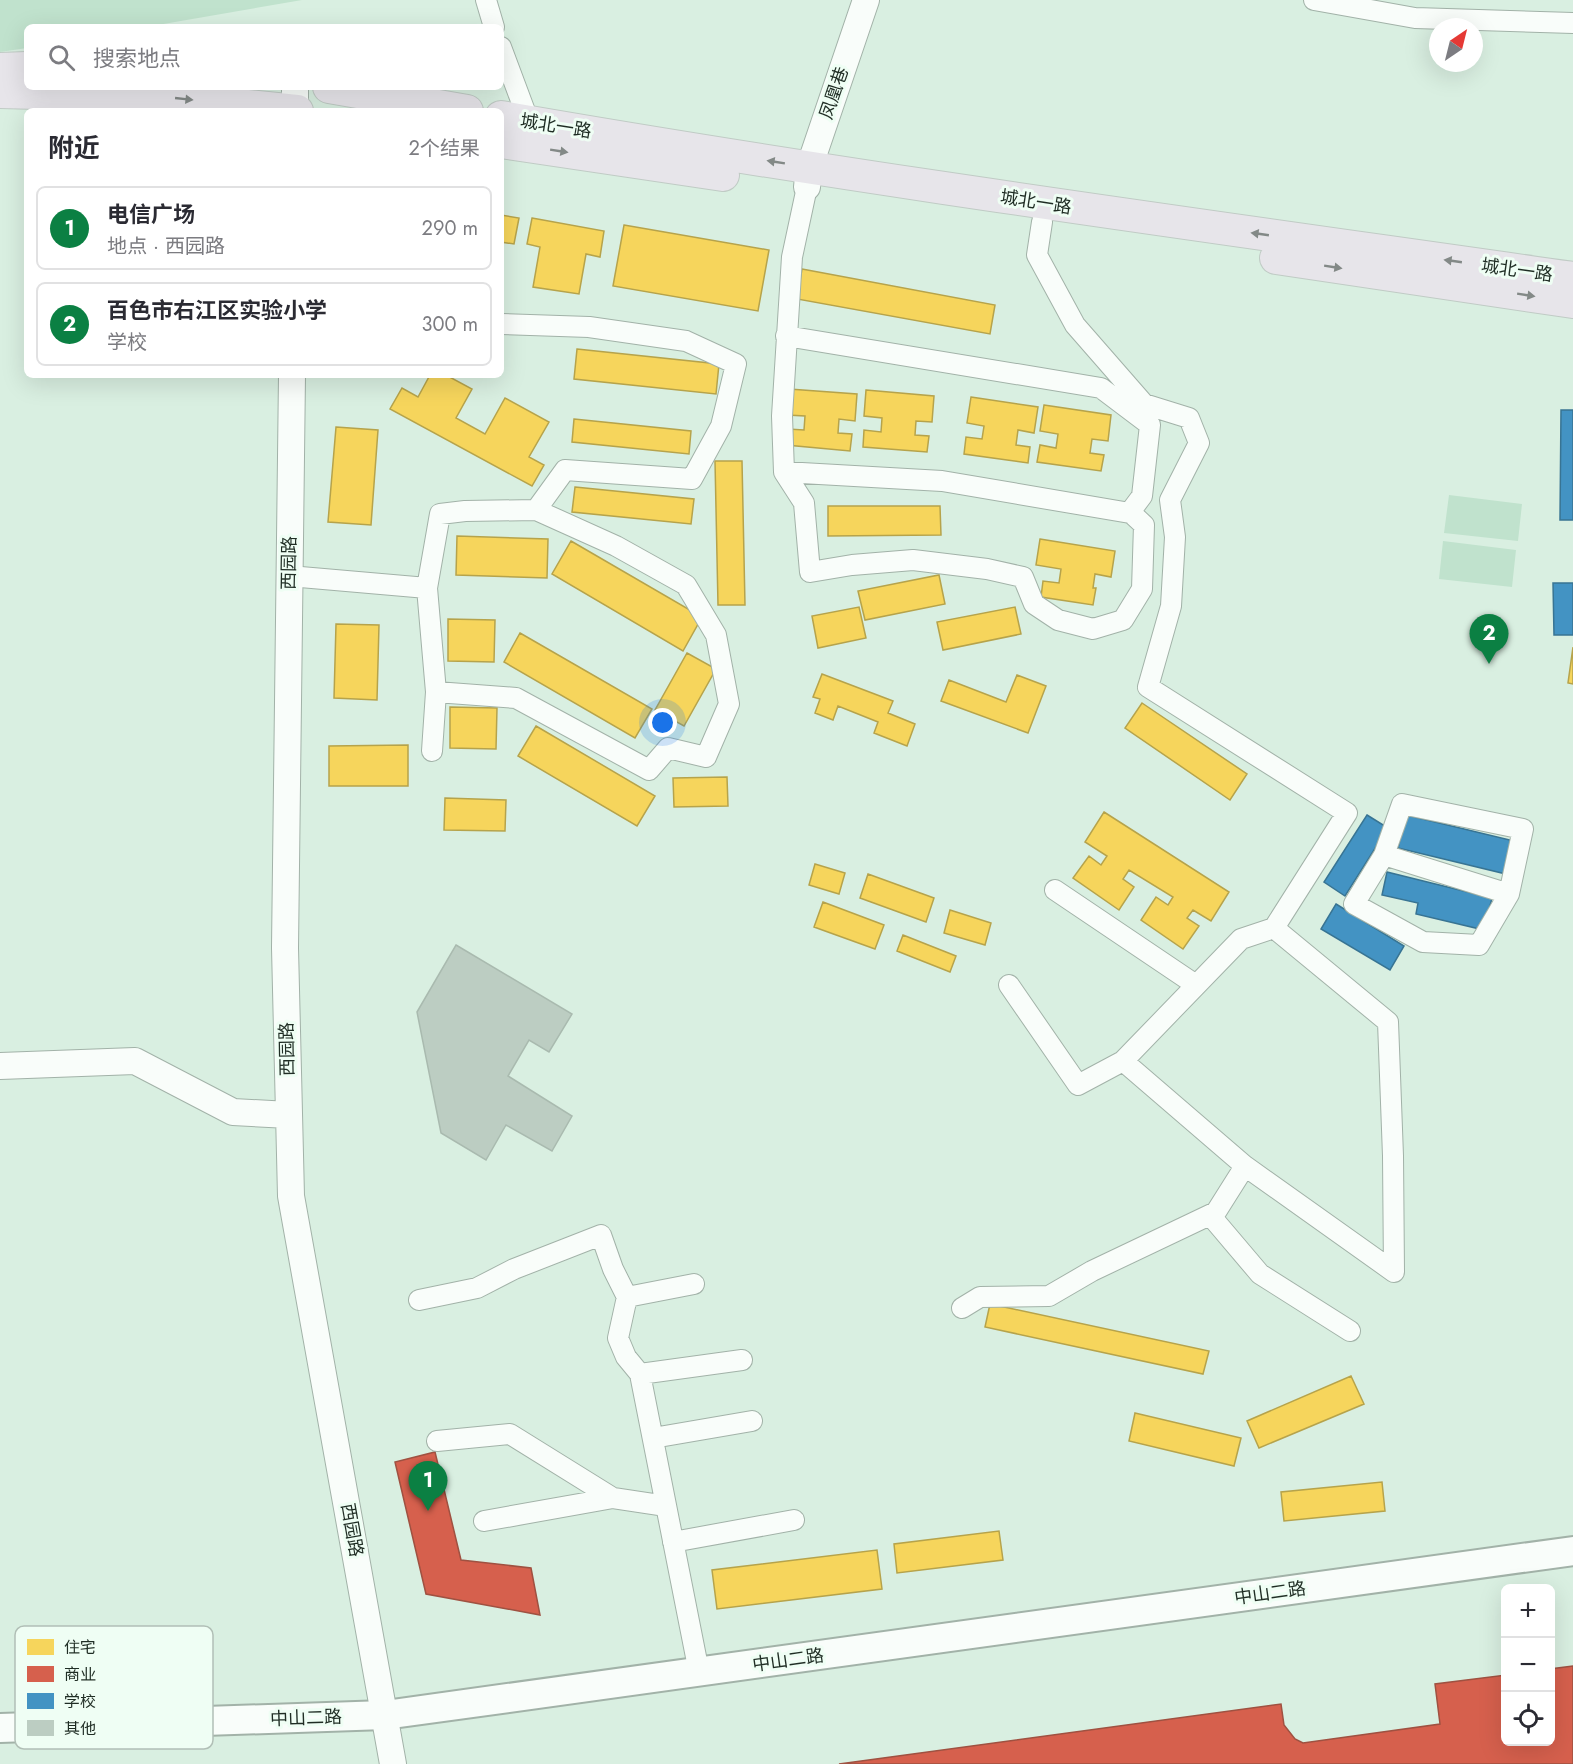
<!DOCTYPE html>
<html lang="zh">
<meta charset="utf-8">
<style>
:root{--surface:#fff;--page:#f7f7f7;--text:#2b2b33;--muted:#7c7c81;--line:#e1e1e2;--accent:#0b8043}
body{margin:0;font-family:Jost,"Noto Sans SC",sans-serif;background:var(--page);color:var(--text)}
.controls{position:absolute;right:18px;bottom:18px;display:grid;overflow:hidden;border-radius:9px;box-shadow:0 6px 24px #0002}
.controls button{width:54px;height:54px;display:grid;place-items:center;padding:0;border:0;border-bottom:2px solid var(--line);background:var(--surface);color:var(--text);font:30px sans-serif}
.compass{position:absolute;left:1429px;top:18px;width:54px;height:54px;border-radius:50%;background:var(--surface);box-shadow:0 6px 24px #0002;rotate:35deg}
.you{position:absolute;left:663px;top:723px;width:21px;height:21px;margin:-15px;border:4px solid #fff;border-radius:50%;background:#1a73e8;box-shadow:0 0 0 9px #1a73e833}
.badge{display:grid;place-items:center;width:39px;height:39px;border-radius:50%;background:var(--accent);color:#fff;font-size:20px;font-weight:700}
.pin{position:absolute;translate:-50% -50px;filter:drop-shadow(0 2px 3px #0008)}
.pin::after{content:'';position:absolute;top:32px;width:21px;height:18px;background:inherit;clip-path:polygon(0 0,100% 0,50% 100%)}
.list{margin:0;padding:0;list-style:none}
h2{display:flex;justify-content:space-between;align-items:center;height:78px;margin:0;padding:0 24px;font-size:26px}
h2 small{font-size:20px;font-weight:400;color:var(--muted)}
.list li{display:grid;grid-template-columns:39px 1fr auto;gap:18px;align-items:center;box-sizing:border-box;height:84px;margin:0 12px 12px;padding:0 12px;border:2px solid var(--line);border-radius:9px}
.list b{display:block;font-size:22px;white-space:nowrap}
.list p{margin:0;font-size:20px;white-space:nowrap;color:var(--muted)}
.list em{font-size:20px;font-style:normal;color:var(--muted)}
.icon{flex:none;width:33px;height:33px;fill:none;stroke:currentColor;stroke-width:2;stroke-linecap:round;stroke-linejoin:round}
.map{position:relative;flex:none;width:1573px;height:1764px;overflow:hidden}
.search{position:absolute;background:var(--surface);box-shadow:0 6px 24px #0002;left:24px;top:24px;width:480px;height:66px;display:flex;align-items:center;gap:15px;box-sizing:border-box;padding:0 21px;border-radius:9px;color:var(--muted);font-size:22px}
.panel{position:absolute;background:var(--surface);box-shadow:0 6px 24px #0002;left:24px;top:108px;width:480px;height:270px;border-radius:9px}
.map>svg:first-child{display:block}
.green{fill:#c0e2cd}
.homes{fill:#f6d55c;stroke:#b6a34b;stroke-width:1.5}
.shops{fill:#d6604d;stroke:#9f5141;stroke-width:1.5}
.schools{fill:#4393c3;stroke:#387493;stroke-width:1.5}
.building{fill:#bccdc2;stroke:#a9baaf;stroke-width:1.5}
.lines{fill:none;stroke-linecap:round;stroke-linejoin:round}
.minor-casing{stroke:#a2b2a8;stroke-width:22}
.tertiary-casing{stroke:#a2b2a8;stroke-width:28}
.secondary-casing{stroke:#a2b2a8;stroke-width:32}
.primary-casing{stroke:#c0cbc5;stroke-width:34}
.minor{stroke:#f9fdfa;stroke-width:20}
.tertiary{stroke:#f9fdfa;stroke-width:26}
.secondary{stroke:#f9fdfa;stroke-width:28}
.primary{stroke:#e7e5ea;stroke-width:32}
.oneway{fill:#838987}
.labels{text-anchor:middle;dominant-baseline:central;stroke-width:6;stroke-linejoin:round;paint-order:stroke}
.street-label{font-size:18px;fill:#1f2d24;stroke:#effef4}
.key{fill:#effef4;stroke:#b1bfb6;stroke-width:1.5}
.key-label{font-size:16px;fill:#1f2d24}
</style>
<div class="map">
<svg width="1573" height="1764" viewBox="0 0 1573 1764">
<rect width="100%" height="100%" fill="#d9efe1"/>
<path class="green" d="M0,0H302L146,27H27V48L0,52Z
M1449,495L1522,504L1518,541L1444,533Z
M1443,541L1516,550L1512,587L1439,579Z"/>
<path class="homes" d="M501,215L519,218L514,244L501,242Z
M532,218L604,231L600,257L586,254L579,294L533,287L540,247L527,244Z
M624,225L769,250L758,311L613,286Z
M802,269L995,305L990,334L797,299Z
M577,349L719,364L716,394L574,379Z
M430,375H446L472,389L456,418L485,434L505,398L549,422L529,457L544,465L532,486L390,409L402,388L418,397Z
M789,389L857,394L855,421L839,419L838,433L852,434L850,451L786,445L788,429L804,430L805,416L787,415Z
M866,390L934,396L932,422L916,421L915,435L929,436L927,452L863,447L864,430L881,432L882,418L864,416Z
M971,397L1038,407L1034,433L1018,430L1016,445L1030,447L1028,463L964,454L966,437L982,439L984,426L967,423Z
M1044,405L1111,415L1108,441L1092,439L1090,453L1104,455L1101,471L1037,462L1040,445L1056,448L1058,434L1040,431Z
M574,419L691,431L689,454L572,442Z
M336,427L378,430L371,525L328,522Z
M715,461H742L745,605H718Z
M575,487L694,499L691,524L572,512Z
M828,506H940L941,535L828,536Z
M457,536L548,539L547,578L456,575Z
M1040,539L1115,551L1111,577L1095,574L1093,588H1096L1093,605L1041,597L1043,581L1059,583L1061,569L1036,565Z
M571,541L702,617L683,651L552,574Z
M939,575L945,604L865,620L858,591Z
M859,607L866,638L818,648L812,616Z
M1015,607L1021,634L943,650L937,622Z
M448,619L495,620L494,662L448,661Z
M336,624L379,625L377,700L334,698Z
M520,633L652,709L635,738L504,662Z
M1573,647V684L1568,683Z
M687,653L716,669L684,726L655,710Z
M822,674L893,701L888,713L915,724L907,746L874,733L878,722L838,706L833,720L815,713L820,699L813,697Z
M1017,675L1046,686L1028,733L941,701L949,680L1006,702Z
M1142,703L1247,774L1230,800L1125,728Z
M450,707L497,708L496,749L450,748Z
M536,726L655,796L637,826L518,756Z
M408,745V786H329V746Z
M727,777L728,806L674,807L673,778Z
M445,798L506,800L505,831L444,830Z
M1104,812L1229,892L1211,921L1193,910L1187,918L1199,926L1183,949L1141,920L1156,897L1168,905L1173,897L1129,870L1123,879L1134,887L1119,910L1073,878L1089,856L1101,865L1107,856L1085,842Z
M815,864L845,873L839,894L809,885Z
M868,874L934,898L926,922L860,898Z
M823,902L884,925L875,949L814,927Z
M950,910L991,923L985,945L944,933Z
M903,935L956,956L950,972L897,951Z
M990,1304L1209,1351L1203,1374L985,1327Z
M1351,1376L1364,1404L1259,1448L1247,1421Z
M1135,1413L1241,1438L1234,1466L1129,1441Z
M1382,1482L1385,1511L1284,1521L1281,1492Z
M999,1531L1003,1560L897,1573L894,1544Z
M877,1550L882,1589L717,1609L712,1570Z"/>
<path class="shops" d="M435,1452L461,1560L531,1568L540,1615L426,1594L395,1462Z
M1573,1666V1764H839L1281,1704L1284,1725L1295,1739L1303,1743L1440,1724L1435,1684L1506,1675V1742H1550V1669Z"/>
<path class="schools" d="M1561,410H1573V520H1560Z
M1553,583H1573V635H1554Z
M1367,815L1388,828L1345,896L1324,882Z
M1406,815L1514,841L1506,874L1398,848Z
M1387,872L1492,898L1484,930L1416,914L1418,903L1382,895Z
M1336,904L1404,946L1390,970L1321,929Z"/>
<path class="building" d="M456,945L572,1014L549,1052L529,1040L508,1076L572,1116L552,1151L506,1125L486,1160L441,1133L417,1012Z"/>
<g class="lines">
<g class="minor-casing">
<path id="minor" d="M486,0L494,27
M1314,0L1415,18L1573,23
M501,47L529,122
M807,187L792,257L782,416L784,472L942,481L1130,513
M1042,222L1037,255L1075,325L1144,404L1189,418L1199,443L1170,500L1175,537L1171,606L1148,687L1347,813L1274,928L1388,1022L1393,1156L1394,1272L1245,1166L1123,1061L1241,939L1274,928
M501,324L589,327L686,341L736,364L721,426L692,479L565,470L536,510
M784,472L804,503L810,572L852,565L913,560L987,569L1023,577L1034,604L1058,620L1093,629L1123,620L1142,589L1144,525L1130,512L1142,496L1150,425L1101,388L786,336
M289,576L427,588L436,692L516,698L649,770L668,748L706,757L729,704L716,635L686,585L616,546L536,510L465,511L440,514L427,588
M432,751L436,692
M1402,804L1523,829L1509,894L1479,945L1423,942L1354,904L1384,855Z
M1384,855L1509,894
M1055,890L1196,985
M1009,985L1078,1085L1123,1061
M1210,1215L1260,1274L1350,1331
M627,1297L694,1284
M419,1300L477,1288L514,1269L601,1235L613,1269L627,1297L618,1338L626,1357L640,1374L699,1672
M962,1308L980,1297L1049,1296L1092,1271L1216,1212L1245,1166
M640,1374L742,1360
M653,1438L752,1421
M437,1441L510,1434L613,1498L666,1506
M484,1521L613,1498
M673,1542L794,1520"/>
</g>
<g class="tertiary-casing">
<path id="tertiary" d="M295,111V87
M807,187L809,168L866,0
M292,375L285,948L291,1196L393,1764
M0,1066L135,1061L233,1112L289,1115"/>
</g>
<g class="secondary-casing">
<path id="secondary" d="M0,1728L385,1715L1573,1551"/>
</g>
<g class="primary-casing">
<path id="primary" d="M0,69L27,68
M329,87L467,111
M0,92L150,96L297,111
M501,117C857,179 1215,227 1573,278
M501,142L723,175
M1276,258L1573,302"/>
</g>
<use href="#minor" class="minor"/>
<use href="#tertiary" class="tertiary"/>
<use href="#secondary" class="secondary"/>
<use href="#primary" class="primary"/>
</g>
<defs><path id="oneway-solid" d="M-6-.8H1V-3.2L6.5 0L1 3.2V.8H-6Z" transform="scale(1.5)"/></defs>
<g class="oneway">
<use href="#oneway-solid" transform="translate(184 99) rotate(6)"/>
<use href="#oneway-solid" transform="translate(559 151) rotate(9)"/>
<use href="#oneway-solid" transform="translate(776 162) rotate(-171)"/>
<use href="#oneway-solid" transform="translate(1260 234) rotate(-172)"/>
<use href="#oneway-solid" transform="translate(1453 261) rotate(-172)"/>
<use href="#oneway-solid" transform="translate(1333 267) rotate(9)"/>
<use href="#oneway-solid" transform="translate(1526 295) rotate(9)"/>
</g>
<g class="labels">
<g class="street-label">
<text transform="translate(834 93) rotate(-71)">凤凰巷</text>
<text transform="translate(556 126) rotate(9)">城北一路</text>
<text transform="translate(1036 202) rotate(9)">城北一路</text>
<text transform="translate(1517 270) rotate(8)">城北一路</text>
<text transform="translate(289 563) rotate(-89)">西园路</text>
<text transform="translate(287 1049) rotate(-91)">西园路</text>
<text transform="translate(352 1530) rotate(80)">西园路</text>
<text transform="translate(1270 1593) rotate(-8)">中山二路</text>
<text transform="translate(788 1660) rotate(-8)">中山二路</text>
<text transform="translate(306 1718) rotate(-2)">中山二路</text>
</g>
</g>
<rect x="15" y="1626" width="198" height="123" rx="9" class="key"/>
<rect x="27" y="1639" width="27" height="16" fill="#f6d55c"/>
<rect x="27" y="1666" width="27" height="16" fill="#d6604d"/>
<rect x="27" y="1693" width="27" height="16" fill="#4393c3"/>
<rect x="27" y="1720" width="27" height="16" fill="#bccdc2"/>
<g class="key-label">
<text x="64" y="1653">住宅</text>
<text x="64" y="1680">商业</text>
<text x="64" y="1707">学校</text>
<text x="64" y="1734">其他</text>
</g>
</svg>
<div class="controls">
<button>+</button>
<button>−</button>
<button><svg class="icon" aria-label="locate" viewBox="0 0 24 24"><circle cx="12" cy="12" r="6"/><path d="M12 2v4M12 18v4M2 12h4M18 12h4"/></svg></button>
</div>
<svg class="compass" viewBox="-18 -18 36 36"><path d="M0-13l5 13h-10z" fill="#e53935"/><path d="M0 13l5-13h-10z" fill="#7c7c81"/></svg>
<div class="you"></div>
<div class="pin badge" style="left:428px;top:1511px">1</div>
<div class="pin badge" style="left:1489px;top:664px">2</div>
<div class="search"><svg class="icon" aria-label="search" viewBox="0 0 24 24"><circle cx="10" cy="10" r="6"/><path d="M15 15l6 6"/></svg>搜索地点</div>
<section class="panel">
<h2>附近<small>2个结果</small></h2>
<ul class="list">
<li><span class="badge">1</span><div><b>电信广场</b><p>地点 · 西园路</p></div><em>290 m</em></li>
<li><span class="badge">2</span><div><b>百色市右江区实验小学</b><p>学校</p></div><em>300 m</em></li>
</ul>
</section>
</div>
